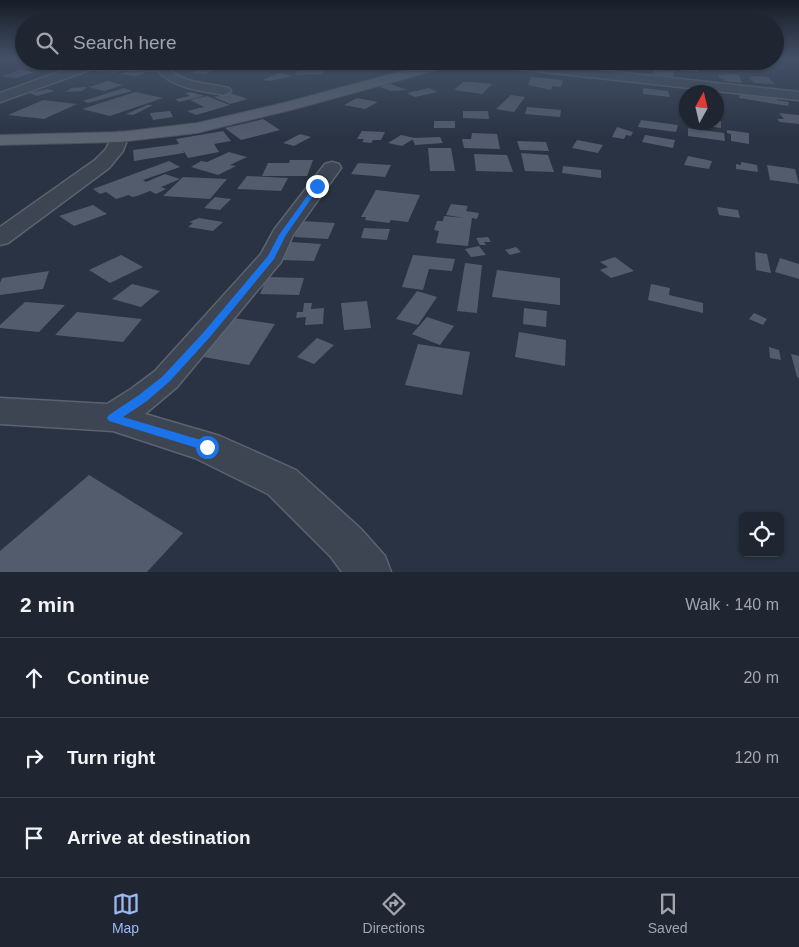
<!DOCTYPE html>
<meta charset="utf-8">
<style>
:root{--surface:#1f2632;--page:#2c323e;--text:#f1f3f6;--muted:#a1a5ac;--line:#3c434d;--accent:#9ab8f2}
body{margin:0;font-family:Helvetica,sans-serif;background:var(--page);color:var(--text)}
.controls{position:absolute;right:15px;bottom:15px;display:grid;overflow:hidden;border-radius:8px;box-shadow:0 1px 4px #0004}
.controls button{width:45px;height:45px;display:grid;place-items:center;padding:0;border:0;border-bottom:1px solid var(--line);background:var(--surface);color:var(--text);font:25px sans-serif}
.compass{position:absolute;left:679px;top:85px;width:45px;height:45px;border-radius:50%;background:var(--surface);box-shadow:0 1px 4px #0004;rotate:8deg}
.stop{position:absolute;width:15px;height:15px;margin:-11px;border:4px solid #1a73e8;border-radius:50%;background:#fff}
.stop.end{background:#1a73e8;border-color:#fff;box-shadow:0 1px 5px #0008}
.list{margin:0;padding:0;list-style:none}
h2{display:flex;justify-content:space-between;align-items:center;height:65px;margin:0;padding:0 20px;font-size:21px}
h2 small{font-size:16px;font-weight:400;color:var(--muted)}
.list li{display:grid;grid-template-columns:32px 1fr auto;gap:15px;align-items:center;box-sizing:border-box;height:80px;padding:0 20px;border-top:1px solid var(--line)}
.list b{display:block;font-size:19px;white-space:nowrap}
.list em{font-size:16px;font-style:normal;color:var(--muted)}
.icon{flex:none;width:28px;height:28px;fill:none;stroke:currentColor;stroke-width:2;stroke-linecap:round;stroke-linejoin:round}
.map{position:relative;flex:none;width:799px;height:572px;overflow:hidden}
.search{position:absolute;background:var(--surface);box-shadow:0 1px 4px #0004;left:15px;right:15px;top:15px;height:55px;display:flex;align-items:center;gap:12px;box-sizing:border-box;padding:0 18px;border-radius:28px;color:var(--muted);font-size:19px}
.sheet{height:305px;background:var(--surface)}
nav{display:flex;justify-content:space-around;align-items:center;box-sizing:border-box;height:70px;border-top:1px solid var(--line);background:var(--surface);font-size:14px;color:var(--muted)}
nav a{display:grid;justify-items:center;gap:2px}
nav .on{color:var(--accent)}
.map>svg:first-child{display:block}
.building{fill:#535c6d}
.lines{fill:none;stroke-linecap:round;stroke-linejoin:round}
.minor-casing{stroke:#5c6370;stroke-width:3}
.major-casing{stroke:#474e5c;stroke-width:2}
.minor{fill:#3e4552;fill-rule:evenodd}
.major{fill:#5c6472;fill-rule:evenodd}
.route{fill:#1a73e8}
</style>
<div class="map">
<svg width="799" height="572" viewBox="0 0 799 572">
<rect width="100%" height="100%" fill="#293343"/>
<path class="building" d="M54,61L65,63L58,65H63L56,67L38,66Z
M724,61H752L757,62L753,67Z
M577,62L607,67L600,73L588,72L596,66L590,69L571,66Z
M98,65L128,68L115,73L84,70Z
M729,65L750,68L747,71L731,68V71L715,70V67L725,68Z
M205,66L218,67L205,74L192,73Z
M139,67L154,69L136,76L120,74Z
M298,67H324L323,74L296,75Z
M678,67L699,69L698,72L677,70Z
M655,69L675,71L672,77L652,74Z
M20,70L34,72L16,78L2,76Z
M279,73L292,76L270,81L262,80Z
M724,74L739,75L742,83L724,81V79L719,78L718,75H724Z
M751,76L768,77L774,84L755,83L748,77L752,78Z
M531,77L563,80L561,87L552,86L551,90L528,85Z
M108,81L123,85L104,91L89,87Z
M463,82H472L492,84L482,94L454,90Z
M388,83L407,90L391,91L377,86Z
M87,87L82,91L66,92L71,88Z
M124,88L132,91L88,103L83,101Z
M429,88L438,92L415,97L407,93Z
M643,88L668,91L670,97L643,94Z
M47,89L55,91L37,96L29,93Z
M741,91L756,93V97H759L762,93L779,96L777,100L789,102L788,106L739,98Z
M135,92L163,98L110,116L82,109Z
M191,92L204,96L179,102L175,99L190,96L185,93Z
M231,93L248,99L230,104L214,97Z
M511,95L525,97L514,112L496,109Z
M207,96L230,105L196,115L187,111L204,107L190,100Z
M357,98L378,102L365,109L344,105Z
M43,100L77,104L44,119L8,115Z
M147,105H153L133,115L126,114Z
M527,107L561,110L560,117L525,114Z
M170,111L173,117L153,120L150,113Z
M463,111H488L489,119L463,118Z
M779,113L799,115V124L780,122L777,119H784Z
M263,119L280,130L241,140L225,128Z
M641,120L678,125L676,132L638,127Z
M434,121H455V128H434Z
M716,121H721V128L698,125V122H716Z
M617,127L633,132L631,136L626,135L624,139L612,137Z
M688,128L724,133L725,141L688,136Z
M727,130L749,133V144L731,141V134L727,133Z
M223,131L231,141L214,144L219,152L188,158L183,150L184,153L134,161L133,150L179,144L176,139Z
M362,131L385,132L381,140H373L371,143L362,142L364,139H357Z
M472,133L497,134L500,149L464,148L462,139H471Z
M300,134L311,137L294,146L283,143Z
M401,135L415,138L402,146L388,143Z
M645,135L675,140L673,148L642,142Z
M440,137L443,143L415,145L412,138Z
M577,140L603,145L598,153L572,148Z
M517,141L546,142L549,151L520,150Z
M428,148H451L455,171H430Z
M229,152L247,157L230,165L236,166L218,175L191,167L201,161L207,162Z
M521,153L548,155L554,172L525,171Z
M474,154L507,155L513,172L476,171Z
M688,156L712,161L709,169L684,165Z
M290,160H313L307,176H262L268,163H289Z
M169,161L180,167L143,180L146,182L165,174L180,179L161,187L166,189L156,194L150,191L137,196L132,197L129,195L116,199L106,192L100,194L93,189Z
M741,162L757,165L758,172L736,169V164L741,165Z
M358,163L391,165L385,177L351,174Z
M767,165L795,169L799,184L770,180Z
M563,166L601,170V178L562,173Z
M247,176L288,178L281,191L237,189Z
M183,177L227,179L210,199L163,196Z
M376,190L420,195L408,222L391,220L389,223L365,220L366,217H361Z
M215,197L231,199L220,210L204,208Z
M451,204L468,206L466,211L479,213L477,219L472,218L468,246L436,243L439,231L434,230L437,221H443L444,216L465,218L446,215Z
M93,205L107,214L74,226L59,216Z
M717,207L738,210L740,218L719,215Z
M199,218L223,222L213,231L188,227L193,223L189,222Z
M302,221L335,223L328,239L294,237Z
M364,228L390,229L387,240L361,238Z
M488,237L491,242H484L486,245H480L476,238Z
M291,242L321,244L314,261L282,260Z
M479,246L486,255L471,257L465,249Z
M516,247L521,252L510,255L505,250Z
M755,252L767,254L771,273L756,270Z
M121,255L143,267L110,283L89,270Z
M413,255L455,259L452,271L429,269L423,290L402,287Z
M615,257L634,271L611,278L600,270L608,267L600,262Z
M780,258L799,264V279L775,272Z
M465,263L482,265L477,313L457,311Z
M497,270L560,278V305L492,297Z
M49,271L43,289L0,295V283L2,278Z
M267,277L304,278L299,295L260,294Z
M132,284L160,291L141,307L112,299Z
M651,284L670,288L669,295L703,303V313L648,300Z
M417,291L437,297L418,325L396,319Z
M367,301L371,328L344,330L341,303Z
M25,302L65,305L39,332L0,328V325Z
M304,303H312L311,309L324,308L323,324L305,325L306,317L296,318L297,312H303Z
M524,308L547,311L546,327L523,324Z
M77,312L142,319L123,342L55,335Z
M754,313L767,319L763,325L749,319Z
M227,317L275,324L249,365L198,356Z
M427,317L454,326L440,345L412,334Z
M519,332L566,340L565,366L515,357Z
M317,338L334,345L314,364L297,357Z
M418,344L470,352L462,395L405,385Z
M769,347L779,350L781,360L770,358Z
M791,354L799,356V378L797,377Z
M89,475L183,533L147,572H0V551Z"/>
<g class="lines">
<g class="minor-casing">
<path id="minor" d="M89,61L161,63C168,65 171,72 177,75C192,84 213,84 229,88L231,91L224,95C200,90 175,89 158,71L95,68L0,102V93Z
M474,61H516L799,92V100L480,65Z
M120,132L126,133L128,137L123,151L109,168L8,243L0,245V227L95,160L106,149L114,133Z
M332,162L339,164L341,168L293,235L281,262L177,387L145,414L220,436L296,470L361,529L385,556L391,572H342L331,557L268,494L195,458L113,431L0,424V398L107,404L131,389L155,371L261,254L274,230L325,164Z"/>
</g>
<g class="major-casing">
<path id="major" d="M440,61H461L459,64L295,109L197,133L120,142L0,145V135L120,132L197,123L287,102Z"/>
</g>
<use href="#minor" class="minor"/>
<use href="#major" class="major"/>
</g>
<linearGradient id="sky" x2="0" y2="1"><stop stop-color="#171c25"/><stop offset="0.42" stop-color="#435066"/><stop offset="1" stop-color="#435066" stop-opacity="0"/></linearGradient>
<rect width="799" height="139" fill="url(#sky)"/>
<path class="route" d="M315,185L320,186L286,235L274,259L210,337L170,381L147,401L123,417L211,443L213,447L211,450L207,451L109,421L107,418L109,415L139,395L163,376L203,333L268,256L279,235Z"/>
</svg>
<div class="controls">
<button><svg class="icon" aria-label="locate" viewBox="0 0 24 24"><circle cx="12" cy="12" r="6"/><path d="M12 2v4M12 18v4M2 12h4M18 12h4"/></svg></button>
</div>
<svg class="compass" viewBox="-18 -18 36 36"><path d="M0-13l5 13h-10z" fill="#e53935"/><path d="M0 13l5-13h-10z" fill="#a1a5ac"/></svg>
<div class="stop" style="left:207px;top:447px"></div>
<div class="stop end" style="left:317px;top:186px"></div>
<div class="search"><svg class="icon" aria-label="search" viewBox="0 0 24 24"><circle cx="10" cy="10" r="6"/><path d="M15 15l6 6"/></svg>Search here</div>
</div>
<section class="sheet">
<h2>2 min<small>Walk · 140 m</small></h2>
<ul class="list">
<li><svg class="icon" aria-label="ahead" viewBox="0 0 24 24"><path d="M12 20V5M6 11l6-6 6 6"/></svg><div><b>Continue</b></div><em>20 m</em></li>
<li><svg class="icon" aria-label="right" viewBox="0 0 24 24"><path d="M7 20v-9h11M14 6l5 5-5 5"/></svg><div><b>Turn right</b></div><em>120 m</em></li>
<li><svg class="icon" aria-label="arrive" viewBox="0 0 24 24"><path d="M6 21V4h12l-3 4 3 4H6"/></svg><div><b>Arrive at destination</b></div></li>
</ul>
</section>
<nav>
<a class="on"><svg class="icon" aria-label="map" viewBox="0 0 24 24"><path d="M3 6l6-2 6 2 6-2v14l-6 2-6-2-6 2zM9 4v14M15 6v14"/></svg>Map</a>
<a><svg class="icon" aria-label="directions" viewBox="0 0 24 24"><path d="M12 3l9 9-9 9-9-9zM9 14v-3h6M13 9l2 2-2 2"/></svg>Directions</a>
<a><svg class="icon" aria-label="saved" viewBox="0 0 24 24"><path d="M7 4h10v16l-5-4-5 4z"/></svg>Saved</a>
</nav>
